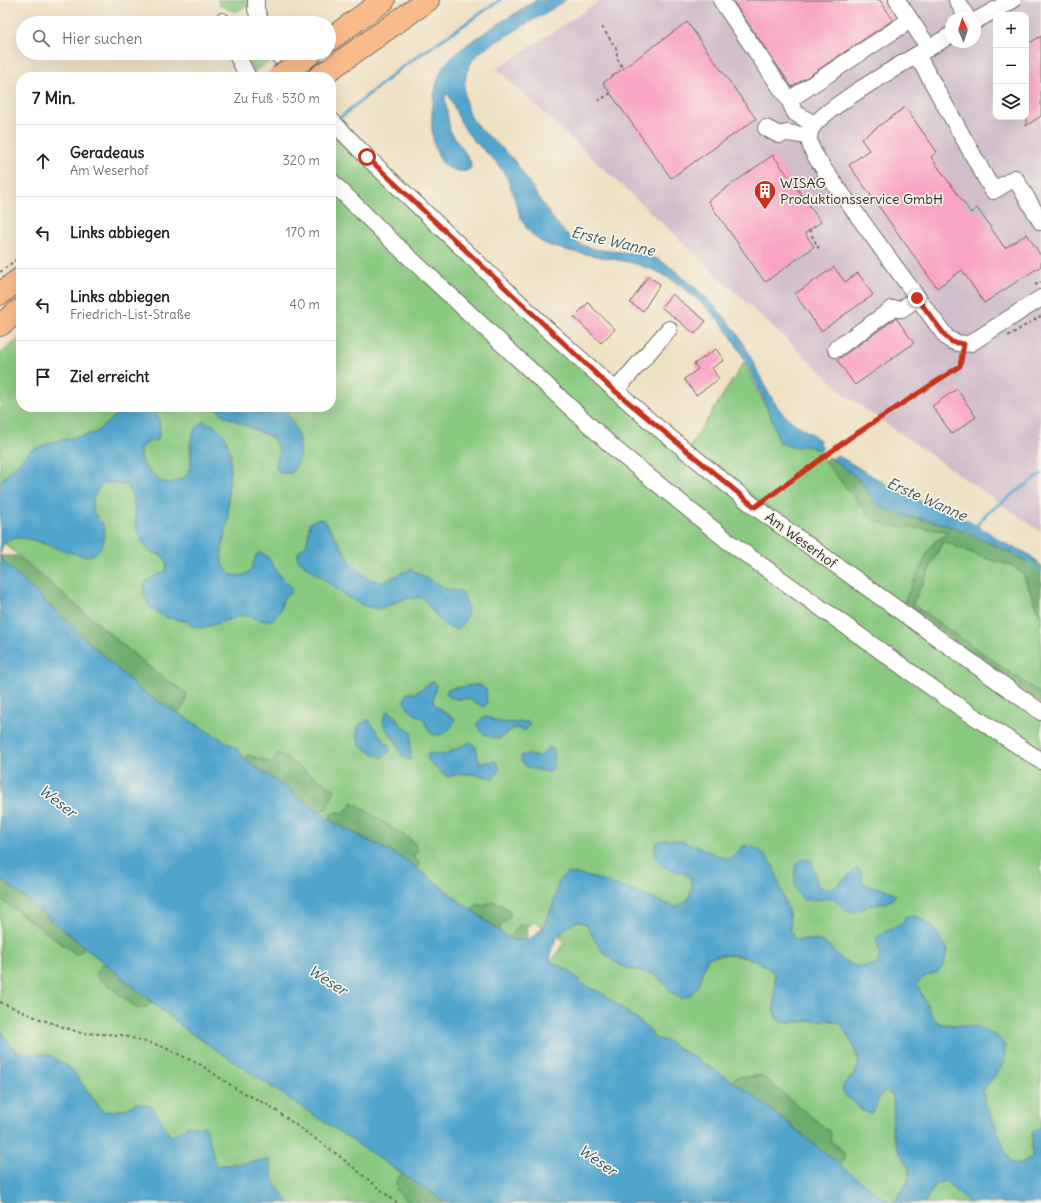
<!DOCTYPE html>
<html lang="de">
<meta charset="utf-8">
<style>
:root{--surface:#fff;--page:#f6f6f6;--text:#202124;--muted:#757577;--line:#e0e0e0}
body{margin:0;font-family:Delius,sans-serif;background:var(--page);color:var(--text)}
.controls{position:absolute;right:12px;top:12px;display:grid;overflow:hidden;border-radius:8px;box-shadow:0 4px 16px #0002}
.controls button{width:36px;height:36px;display:grid;place-items:center;padding:0;border:0;border-bottom:1px solid var(--line);background:var(--surface);color:var(--text);font:20px sans-serif}
.compass{position:absolute;left:945px;top:12px;width:36px;height:36px;border-radius:50%;background:var(--surface);box-shadow:0 4px 16px #0002;rotate:357deg}
.stop{position:absolute;width:12px;height:12px;margin:-9px;border:3px solid #c8321e;border-radius:50%;background:#fff}
.stop.end{background:#c8321e;border-color:#fff;box-shadow:0 1px 4px #0008}
.list{margin:0;padding:0;list-style:none}
h2{display:flex;justify-content:space-between;align-items:center;height:52px;margin:0;padding:0 16px;font-size:17px}
h2 small{font-size:13px;font-weight:400;color:var(--muted)}
.list li{display:grid;grid-template-columns:26px 1fr auto;gap:12px;align-items:center;box-sizing:border-box;height:72px;padding:0 16px;border-top:1px solid var(--line)}
.list b{display:block;font-size:15px;white-space:nowrap}
.list p{margin:0;font-size:13px;white-space:nowrap;color:var(--muted)}
.list em{font-size:13px;font-style:normal;color:var(--muted)}
.icon{flex:none;width:22px;height:22px;fill:none;stroke:currentColor;stroke-width:2;stroke-linecap:round;stroke-linejoin:round}
.map{position:relative;flex:none;width:1041px;height:1203px;overflow:hidden}
.search{position:absolute;background:var(--surface);box-shadow:0 4px 16px #0002;left:16px;top:16px;width:320px;height:44px;display:flex;align-items:center;gap:10px;box-sizing:border-box;padding:0 14px;border-radius:22px;color:var(--muted);font-size:15px}
.panel{position:absolute;background:var(--surface);box-shadow:0 4px 16px #0002;left:16px;top:72px;width:320px;height:340px;border-radius:16px}
.map>svg:first-child{display:block}
.industrial{fill:#d1bdcc;fill-rule:evenodd}
.green{fill:#89c980;stroke:#5a7a56;fill-rule:evenodd}
.forest{fill:#6ead6e;stroke:#4c6c4c}
.water{fill:#51a5cd;stroke:#3e687c}
.lines{fill:none;stroke-linecap:round;stroke-linejoin:round}
.stream{stroke:#51a5cd;stroke-width:3}
.building{fill:#f9a4c4}
.minor-casing{stroke:#706b61;stroke-width:18}
.highway-casing{stroke:#706b61;stroke-width:24}
.path{stroke:#706b61;stroke-width:2;stroke-dasharray:3 3;stroke-linecap:butt}
.minor{stroke:#fff;stroke-width:16}
.highway{stroke:#fabb8b;stroke-width:22}
.highway-bridge-casing{stroke:#706b61;stroke-width:24;stroke-linecap:butt}
.highway-bridge{stroke:#fabb8b;stroke-width:22}
.route{stroke:#c8321e;stroke-width:5}
.labels{text-anchor:middle;dominant-baseline:central;stroke-width:3.5;stroke-linejoin:round;paint-order:stroke}
.poi-label{font-size:14px;fill:#2b2b2b;stroke:#f7f3e8;text-anchor:start}
.street-label{font-size:14px;fill:#2b2b2b;stroke:#f7f3e8}
.water-label{font-size:15px;font-style:italic;fill:#385664;stroke:#f7f3e8}
</style>
<div class="map">
<svg width="1041" height="1203" viewBox="0 0 1041 1203">
<rect width="100%" height="100%" fill="#f7f3e8"/>
<filter id="ink" filterUnits="userSpaceOnUse"><feTurbulence type="fractalNoise" baseFrequency=".025" numOctaves="2"/><feDisplacementMap in="SourceGraphic" scale="8" xChannelSelector="R" yChannelSelector="G"/><feConvolveMatrix kernelMatrix="1 2 1 2 8 2 1 2 1" color-interpolation-filters="sRGB"/></filter>
<filter id="wash" filterUnits="userSpaceOnUse"><feTurbulence type="fractalNoise" baseFrequency=".012" numOctaves="4" result="noise"/><feDisplacementMap in="SourceGraphic" scale="16" xChannelSelector="R" yChannelSelector="G"/><feGaussianBlur stdDeviation="0.9" result="paint"/><feColorMatrix in="noise" values="0 0 0 0 0 0 0 0 0 0 0 0 0 0 0 0 0 1.4 0 .05"/><feComposite in="paint" operator="in"/></filter>
<g filter="url(#wash)">
<rect width="100%" height="100%" fill="#efe1c4"/>
<path class="industrial" d="M601,0H1041V532L848,397L497,69ZM996,15H1026V117H996ZM951,18H975V42H951Z"/>
<path class="green" d="M217,0H249V5L235,12L220,5Z
M241,53H274L276,56L250,75Z
M331,128L578,363L1041,716V1126L1032,1132V1157L1021,1164L1012,1163C1003,1152 1002,1141 997,1129C992,1116 984,1105 983,1091L1005,1062L962,1025L941,1024L933,1018L917,984L923,977L902,924L887,930L878,964C866,967 853,968 842,960C834,954 832,946 822,942C814,939 803,941 794,939L790,928L789,914L780,891L745,845L729,859L718,857L670,869L683,872L690,877L692,889L688,901L676,907L653,899L559,880C556,896 552,913 542,926L535,921L531,925H519L508,938L499,930L508,909L493,901L484,905H477L472,910L417,869L419,863L413,856L417,851L415,843L353,802L346,811L331,814V820L318,811L327,808L334,790L278,753L272,763L248,755L245,759L236,748L178,713L185,704L187,693L156,673L5,544C19,531 34,541 50,546C61,549 72,552 84,556L102,521C99,518 94,514 93,511C89,500 97,488 105,482L126,485L133,496L137,530L149,551L163,556L167,563V571L149,579L165,617L186,621L192,626L212,625L228,619L244,615L265,621L282,603L284,596L291,586L281,578L267,556L260,552L256,555L250,572L241,576L231,575L222,563V551L228,519V497L231,451L195,429L190,445L191,464L187,476L172,483L161,482L146,468L140,458V448L150,441L157,440L153,410L147,407H214L225,416L273,438L279,450L288,414L283,407H331ZM310,523L331,529C342,548 356,581 381,582C389,583 398,575 404,571L417,573L443,588L462,592C470,607 467,614 459,629C442,631 432,608 422,597H411L390,605L333,584L305,566L298,553L307,543ZM430,683L436,685L433,701L436,706L454,719L431,734L423,718C413,714 408,711 404,700L407,693H415ZM476,685L482,686L479,705L469,699H456L448,689ZM386,714L395,715L400,724L412,732L410,748L411,755L398,749V745L384,726ZM486,717L503,723L528,722L530,723L526,730L514,728L499,739ZM381,737L386,742L376,755L359,745ZM549,746V772L528,755L540,757L545,755ZM476,747L479,763L487,762L486,777C470,772 463,774 447,777L434,767V753L444,755Z
M21,337V407H126L95,433L49,443L30,451L0,481V354Z
M744,362L776,428L778,441L791,447L809,446L816,450L845,486L948,531L946,535L935,541L903,604L844,564L689,448Z
M943,541L984,558L1011,565L1023,574L1041,617V694L912,605Z
M0,899L76,954L82,951L83,946L104,963L100,966L147,1007L152,1002L188,1031L402,1173L396,1182L397,1191L410,1203H289L274,1182L269,1160L216,1166L188,1126L171,1137L138,1103L125,1109L103,1112L71,1069L50,1055L15,1051L0,1030Z
M578,921L586,924L600,949L613,961L627,968L657,975L665,984L702,973L707,959C727,950 760,958 775,974L774,1010L776,1018C793,1030 815,1015 833,1021C836,1021 840,1023 842,1024C847,1029 860,1060 858,1067C856,1074 851,1078 845,1083V1096L856,1103L863,1111L875,1110L878,1099L884,1091L893,1095L894,1108L892,1130L897,1148L909,1168V1180L895,1202L890,1203L839,1166L844,1159V1152L762,1076L736,1077L732,1082L669,1042L654,1038L649,1029L605,995L581,983L570,971L551,962L565,942L559,937L568,925Z
M945,1181L969,1203H924L936,1184Z"/>
<path class="forest" d="M829,457C846,470 865,481 874,501L912,518L943,524L1005,550L1027,562L1030,560L1037,561L1041,566V617L1023,574L1011,565L984,558L943,541L912,604L1041,694V704L903,604L929,550L935,541L946,535L948,531L890,526L873,520L824,461Z
M0,556H17L156,673L187,693L185,704L178,713L141,691L0,559Z
M278,753L335,790L327,808L318,811L245,759L248,755L272,763Z
M353,802L415,843L417,851L413,856L419,863L417,869L405,860L331,820V814L346,811Z
M0,878L83,946L82,951L76,954L0,899Z
M493,901L508,909L511,914L506,922L500,924L499,930L472,910L477,905H484Z
M519,925L526,926L528,930L526,939L519,942L508,938Z
M104,963L152,1002L147,1007L138,1009L98,978L96,971Z
M762,1076L830,1132L831,1142L844,1152V1159L839,1166C805,1136 770,1107 732,1082L736,1077Z
M402,1173L446,1203H410L397,1191L396,1182Z"/>
<path class="water" d="M536,0H566C548,12 529,22 511,33C500,40 484,47 475,57C461,75 461,105 475,123C487,137 504,147 516,163C531,184 557,233 580,244C601,254 626,250 649,256C660,259 671,267 680,275C705,295 729,318 745,346C757,368 765,391 780,410C792,425 807,429 820,440L819,444L823,447L821,451L809,446L791,447L778,441C773,414 743,352 726,329C710,308 676,279 651,269C623,258 591,257 562,249C554,247 543,244 537,239C518,224 517,201 508,180C497,157 480,151 467,132C458,120 454,105 447,92L445,98L450,131L470,160L471,168C465,173 459,172 451,169C423,158 430,88 444,66C457,46 515,15 536,0Z
M126,407C133,407 142,405 148,407C161,412 162,430 157,440L150,441L140,448V458L146,468L161,482L172,483L187,476C188,472 191,468 191,463C193,443 185,439 203,421C237,430 230,465 228,493C227,502 229,511 228,520C226,533 219,549 222,563C223,567 228,571 231,575L241,576L250,572L256,556L260,552L267,556L281,578L291,586V593L284,596L280,612L273,619L265,621L244,615L202,628L192,626L186,621L165,617L150,608L144,594V585L149,579L166,571L167,563L163,556L149,551L143,543L137,530L133,496L126,485L105,482C97,488 89,501 94,512C100,526 108,523 103,542C102,546 99,551 94,554C73,566 1,508 0,559L141,691L236,748L245,759L336,824L406,860L508,938C543,951 553,906 559,880C561,878 564,875 567,874C581,869 657,901 676,907L687,901L692,889L690,877C674,867 664,874 654,854L657,842C677,832 709,854 729,859L745,845L759,849L773,865L789,914L790,928L794,939C803,941 814,939 822,942C832,946 834,954 843,960C853,968 867,968 878,964L880,953L876,938L887,930L902,924L906,916L919,917L934,929L948,950C940,984 932,966 917,984L933,1018L941,1024L978,1027L996,1035L1005,1046V1062L983,1091C984,1105 992,1116 997,1129C1002,1141 1003,1152 1012,1163L1021,1164L1032,1157V1132L1041,1126V1203H969L945,1181L936,1184L924,1203H891L895,1202L909,1180V1168L897,1148L892,1130L894,1108L893,1095L883,1091L878,1099L875,1110L870,1114C863,1111 846,1097 842,1090L845,1083L854,1075L859,1066L857,1053L842,1025L832,1020L782,1022L776,1018L774,1010L775,974C760,958 727,949 707,959C699,977 702,991 682,999C667,993 668,984 657,976C652,972 640,971 633,970C607,962 598,946 586,924L578,921C563,927 548,944 551,962L570,971L581,983L605,995L649,1029L654,1038L669,1042C698,1061 729,1077 756,1098C801,1133 844,1170 890,1203H446L188,1031L0,878V481L30,451L49,443L95,433Z
M214,407H283C297,424 308,456 291,473H280L276,467L279,450L273,438L225,416Z
M837,455L901,493L968,521L988,532L1000,541L1028,554L1037,561L1030,560L1027,562C1001,547 972,533 944,524C923,517 902,518 882,507C871,501 868,488 859,479C851,472 841,466 832,459Z
M318,519L324,520L350,560L366,578L382,582L411,569L443,588L462,592C469,605 470,617 459,629C442,631 432,608 422,597L402,599L380,609L364,606L347,597L297,559L298,553L307,543L310,523Z
M434,681L436,685L433,702L436,706L455,719C452,730 442,738 431,734L423,718C413,714 408,711 404,700L407,693H415Z
M476,685L482,686L486,690L487,703L484,707C478,705 475,701 470,699C461,696 452,703 446,693L448,689Z
M389,710L400,724L412,732L410,748L411,759L407,760C400,755 400,752 398,745C394,732 373,727 389,710Z
M486,717L503,723L528,722L530,723L526,730L514,728L499,739C489,737 482,735 477,725L480,720Z
M369,720L381,737L390,747L389,753L383,757L376,755L359,745L357,734L358,726L365,721Z
M470,742L476,747L479,763L496,761L500,769L494,778L476,774L460,773L447,777L427,759L428,753L444,755Z
M549,746L554,750L553,769L549,772C538,770 525,770 520,759L522,755C538,754 539,763 549,746Z
M808,859L812,861L818,886C833,895 845,878 856,869H859L862,874V882C873,889 890,888 896,895C889,905 880,903 869,906C862,907 859,914 849,912C842,910 841,903 835,900C825,897 815,901 804,900C792,892 795,880 795,866L801,860Z
M0,1030L15,1051L50,1055L71,1069L103,1112L125,1109L138,1103L153,1107L171,1137L188,1126L206,1127L216,1166L269,1160L274,1182L289,1203H0Z"/>
<g class="lines">
<path class="stream" d="M340,118L402,67L500,0
M975,528L986,514L1041,474
M1027,558L1041,572"/>
</g>
<g id="blocks">
<path class="building" d="M732,0H880L893,20L792,87Z
M687,22L756,119L671,178L603,83Z
M1041,36V116L1026,126V45Z
M905,107L937,152L931,157L971,213L977,208L1005,248L1027,234L1041,256V266L984,303L962,270L937,288L849,165L869,150L861,139Z
M773,155L821,222L805,233L814,247L765,282L708,201Z
M834,267L845,282L858,273L873,295L821,331L795,294Z
M648,276L660,284L643,311L630,303Z
M672,294L706,321L695,334L661,307Z
M588,303L615,329L601,343L574,317Z
M896,318L914,343L855,385L837,360Z
M716,349L724,360L712,368L719,379L696,395L684,379L698,369L694,364Z
M957,389L976,417L952,434L932,406Z"/>
</g>
</g>
<g filter="url(#ink)">
<use href="#blocks" fill-opacity="0" stroke="#706b61" stroke-width="1"/>
<g class="lines">
<g class="minor-casing">
<path id="minor" d="M256,0V9L261,23
M721,0L789,100L795,113L814,124
M897,0L929,48
M957,0L967,18
M222,21L223,23
M975,21L1013,0
M951,35C928,49 815,111 810,132C806,146 818,159 825,171L947,338C954,343 962,345 971,343L1041,298
M236,53L248,77
M277,53L295,77
M917,55L993,191L1015,178L1041,222
M789,100L910,20
M331,120L367,157L547,329L651,422L755,507L1041,712
M766,128L779,135L787,133L809,136
M331,181L395,244L615,449L729,542L945,697L1041,761
M836,349L892,309H902L917,298
M615,391L669,329"/>
</g>
<g class="highway-casing">
<path id="highway" d="M329,40L384,0
M297,64L311,53
M319,77L428,0
M0,294L21,278
M0,325L21,309"/>
</g>
<path class="path" d="M602,27L617,50V58L623,69
M598,101L611,93
M802,185L815,177
M809,230L819,249
M0,272L21,256
M1035,285L1041,282
M1008,336L1041,316
M766,499L851,437L955,370L960,366L962,356
M0,1002L40,1019L81,1033L121,1035L161,1046L201,1065L238,1090L268,1105L338,1155L397,1203"/>
<use href="#minor" class="minor"/>
<use href="#highway" class="highway"/>
<g class="highway-bridge-casing">
<path id="highway-bridge" d="M279,77L297,64"/>
</g>
<use href="#highway-bridge" class="highway-bridge"/>
</g>
</g>
<g class="lines" filter="url(#ink)">
<path class="route" d="M367,157L609,386L755,507L851,437L960,366L964,344L952,342L947,338L917,298"/>
</g>
<defs>
<g id="building-pin" transform="scale(1.15)"><path d="M0 17L-7.5 6A9.5 9.5 0 1 1 7.5 6Z" fill="#c8321e" stroke="#f7f3e8"/><path d="M-4-6H4V6H1V3H-1V6H-4ZM-2.5-4.3h1.7v1.8h-1.7ZM.8-4.3h1.7v1.8H.8ZM-2.5-1h1.7V.8h-1.7ZM.8-1h1.7V.8H.8Z" fill="#fff"/></g>
</defs>
<g fill-rule="evenodd">
<use href="#building-pin" x="765" y="191"/>
</g>
<g class="labels">
<g class="poi-label">
<text x="780" y="183">WISAG<tspan x="780" dy="16">Produktionsservice GmbH</tspan></text>
</g>
<g class="street-label">
<text transform="translate(801 540) rotate(36)">Am Weserhof</text>
</g>
<g class="water-label">
<text transform="translate(613 241) rotate(13)">Erste Wanne</text>
<text transform="translate(927 499) rotate(24)">Erste Wanne</text>
<text transform="translate(58 801) rotate(38)">Weser</text>
<text transform="translate(328 980) rotate(33)">Weser</text>
<text transform="translate(598 1160) rotate(35)">Weser</text>
</g>
</g>
</svg>
<div class="controls">
<button>+</button>
<button>−</button>
<button><svg class="icon" aria-label="layers" viewBox="0 0 24 24"><path d="M12 4l9 5-9 5-9-5zM3 14l9 5 9-5"/></svg></button>
</div>
<svg class="compass" viewBox="-18 -18 36 36"><path d="M0-13l5 13h-10z" fill="#e53935"/><path d="M0 13l5-13h-10z" fill="#757577"/></svg>
<div class="stop" style="left:367px;top:157px"></div>
<div class="stop end" style="left:917px;top:298px"></div>
<div class="search"><svg class="icon" aria-label="search" viewBox="0 0 24 24"><circle cx="10" cy="10" r="6"/><path d="M15 15l6 6"/></svg>Hier suchen</div>
<section class="panel">
<h2>7 Min.<small>Zu Fuß · 530 m</small></h2>
<ul class="list">
<li><svg class="icon" aria-label="ahead" viewBox="0 0 24 24"><path d="M12 20V5M6 11l6-6 6 6"/></svg><div><b>Geradeaus</b><p>Am Weserhof</p></div><em>320 m</em></li>
<li><svg class="icon" aria-label="left" viewBox="0 0 24 24"><path d="M17 20v-9H6M10 6l-5 5 5 5"/></svg><div><b>Links abbiegen</b></div><em>170 m</em></li>
<li><svg class="icon" aria-label="left" viewBox="0 0 24 24"><path d="M17 20v-9H6M10 6l-5 5 5 5"/></svg><div><b>Links abbiegen</b><p>Friedrich-List-Straße</p></div><em>40 m</em></li>
<li><svg class="icon" aria-label="arrive" viewBox="0 0 24 24"><path d="M6 21V4h12l-3 4 3 4H6"/></svg><div><b>Ziel erreicht</b></div></li>
</ul>
</section>
</div>
